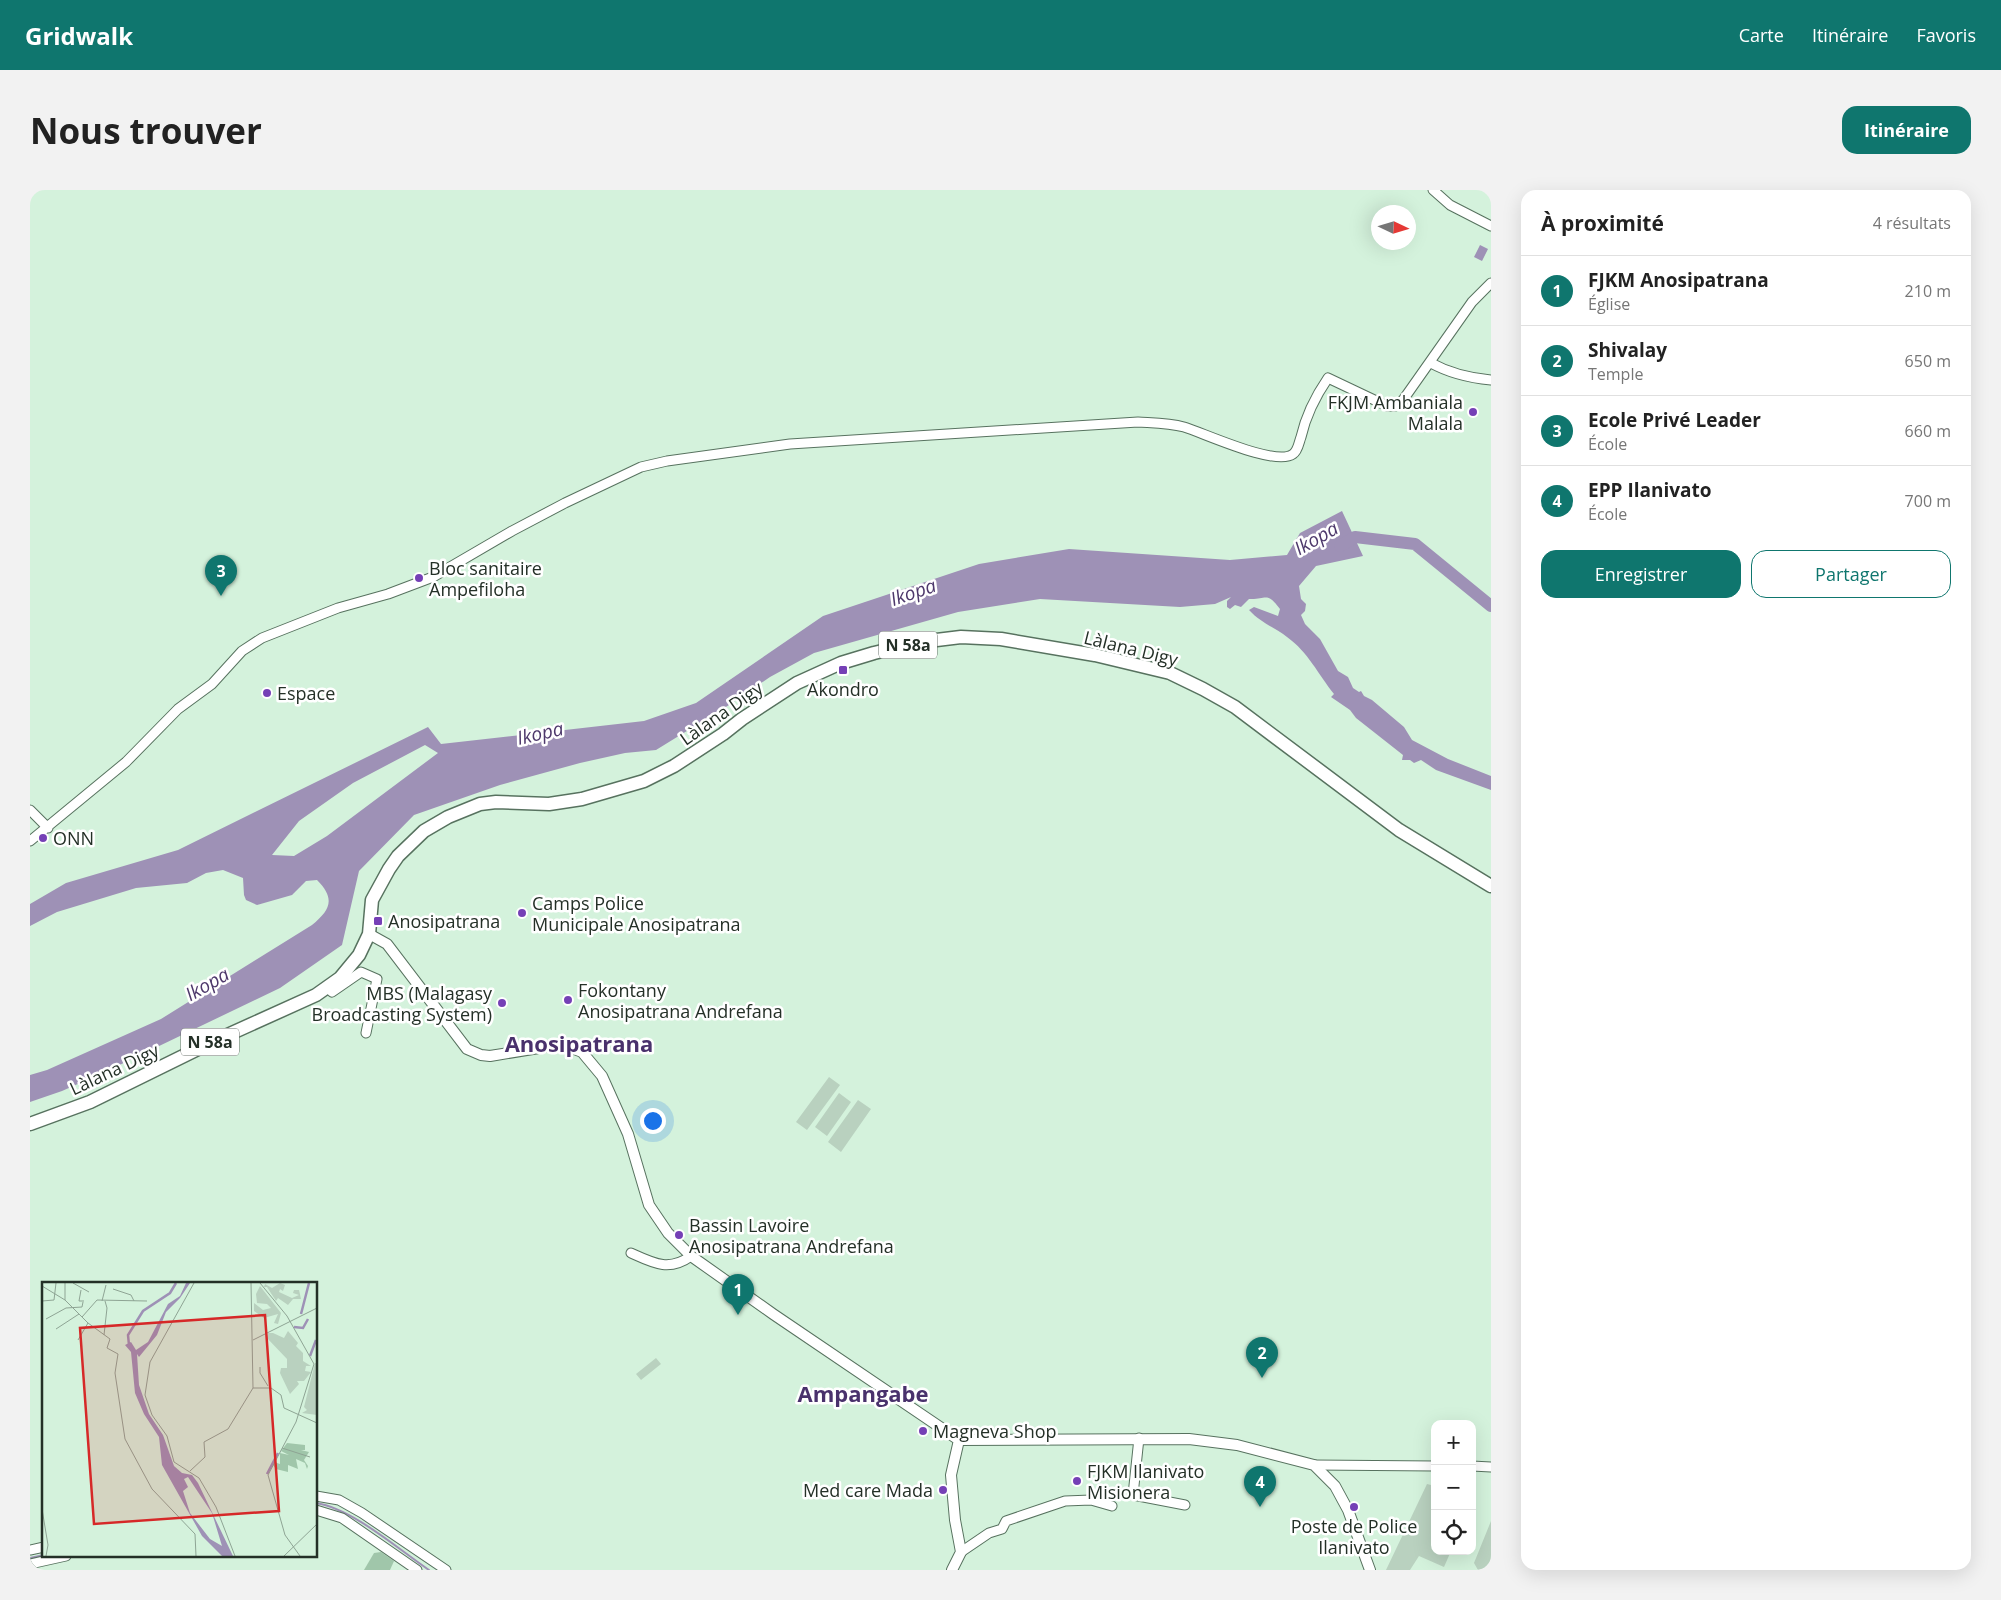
<!DOCTYPE html>
<html lang="fr">
<meta charset="utf-8">
<style>
:root{--surface:#fff;--page:#f2f2f2;--text:#222;--muted:#767676;--line:#e0e0e0;--accent:#0f766e}
body{margin:0;font-family:"Open Sans",sans-serif;background:var(--page);color:var(--text)}
.controls{position:absolute;right:15px;bottom:15px;display:grid;overflow:hidden;border-radius:10px;box-shadow:0 5px 20px #0002}
.controls button{width:45px;height:45px;display:grid;place-items:center;padding:0;border:0;border-bottom:1px solid var(--line);background:var(--surface);color:var(--text);font:25px sans-serif}
.compass{position:absolute;left:1341px;top:15px;width:45px;height:45px;border-radius:50%;background:var(--surface);box-shadow:0 5px 20px #0002;rotate:94deg}
.you{position:absolute;left:622px;top:930px;width:18px;height:18px;margin:-12px;border:4px solid #fff;border-radius:50%;background:#1a73e8;box-shadow:0 0 0 8px #1a73e833}
.badge{display:grid;place-items:center;width:32px;height:32px;border-radius:50%;background:var(--accent);color:#fff;font-size:16px;font-weight:700}
.pin{position:absolute;translate:-50% -41px;filter:drop-shadow(0 1px 2px #0008)}
.pin::after{content:'';position:absolute;top:26px;width:18px;height:15px;background:inherit;clip-path:polygon(0 0,100% 0,50% 100%)}
.list{margin:0;padding:0;list-style:none}
h2{display:flex;justify-content:space-between;align-items:center;height:65px;margin:0;padding:0 20px;font-size:21px}
h2 small{font-size:16px;font-weight:400;color:var(--muted)}
.list li{display:grid;grid-template-columns:32px 1fr auto;gap:15px;align-items:center;box-sizing:border-box;height:70px;padding:0 20px;border-top:1px solid var(--line)}
.list b{display:block;font-size:19px;white-space:nowrap}
.list p{margin:0;font-size:16px;white-space:nowrap;color:var(--muted)}
.list em{font-size:16px;font-style:normal;color:var(--muted)}
.actions{display:flex;gap:10px;padding:15px 20px}
.actions a{flex:1;padding:11px 0;border:1px solid var(--accent);border-radius:15px;text-align:center;font-size:18px;color:var(--accent)}
.actions .main{background:var(--accent);color:#fff}
.icon{flex:none;width:28px;height:28px;fill:none;stroke:currentColor;stroke-width:2;stroke-linecap:round;stroke-linejoin:round}
.map{position:relative;flex:none;width:1461px;height:1380px;overflow:hidden;border-radius:15px}
header{display:flex;align-items:center;gap:30px;box-sizing:border-box;height:70px;padding:0 25px;background:var(--accent);color:#fff}
header strong{font-size:24px}
nav{display:flex;gap:28px;margin-inline-start:auto;font-size:18px}
.intro{display:flex;align-items:center;justify-content:space-between;box-sizing:border-box;height:120px;padding:0 30px}
h1{margin:0;font-size:35px}
.button{padding:12px 22px;border-radius:15px;background:var(--accent);color:#fff;font-size:18px;font-weight:700}
main{display:flex;gap:30px;padding:0 30px}
aside{flex:1;background:var(--surface);border-radius:15px;box-shadow:0 5px 20px #0002}
.map>svg:first-child{display:block}
.green{fill:#b9d1bf}
.forest{fill:#a0c6aa}
.water{fill:#9e91b6;fill-rule:evenodd}
.lines{fill:none;stroke-linecap:round;stroke-linejoin:round}
.stream{stroke:#9e91b6;stroke-width:2}
.river{stroke:#9e91b6;stroke-width:12}
.minor-casing{stroke:#57725f;stroke-width:11}
.tertiary-casing{stroke:#57725f;stroke-width:12}
.primary-casing{stroke:#57725f;stroke-width:15}
.minor{stroke:#fff;stroke-width:9}
.tertiary{stroke:#fff;stroke-width:10}
.primary{stroke:#fff;stroke-width:12}
.poi-dot{fill:#7540b6;stroke:#fff;stroke-width:2}
.labels{text-anchor:middle;dominant-baseline:central;stroke-width:5;stroke-linejoin:round;paint-order:stroke}
.shield{fill:#fff;stroke:#666e68;stroke-width:1}
.shield-label{font-size:16px;font-weight:bold;fill:#243027}
.poi-label{font-size:18px;fill:#243027;stroke:#fff;text-anchor:start}
.street-label{font-size:18px;fill:#243027;stroke:#fff}
.water-label{font-size:19px;font-style:italic;fill:#4d386b;stroke:#fff}
.district-label{font-size:22px;font-weight:bold;fill:#49316c;stroke:#fff}
.inset-river{fill:none;stroke:#9e91b6;stroke-width:2.5}
.inset-road{fill:none;stroke:#8ea494;stroke-width:1}
.view{fill:#d62828;fill-opacity:0.15;stroke:#d62828;stroke-width:2.5}
.inset-edge{fill:none;stroke:#243027;stroke-width:2.5}
</style>
<header>
<strong>Gridwalk</strong>
<nav><a>Carte</a><a>Itinéraire</a><a>Favoris</a></nav>
</header>
<div class="intro"><h1>Nous trouver</h1><a class="button">Itinéraire</a></div>
<main>
<div class="map">
<svg width="1461" height="1380" viewBox="0 0 1461 1380">
<rect width="100%" height="100%" fill="#d4f2dc"/>
<path class="green" d="M799,887L810,895L777,940L766,932Z
M809,903L821,912L797,946L785,937Z
M828,910L841,919L811,962L798,952Z
M626,1168L631,1174L611,1190L606,1184Z
M1397,1294L1405,1296V1361H1421L1414,1377L1389,1366L1380,1380H1356Z
M1461,1331V1380H1448L1444,1373Z"/>
<path class="forest" d="M351,1362L364,1371L360,1380H334L344,1363Z"/>
<path class="water" d="M1450,55L1458,59L1452,71L1444,67Z
M1312,321L1333,366L1286,376L1269,396L1271,409L1276,414L1275,421L1271,425L1275,434L1290,449L1308,481L1318,487L1323,498L1329,502L1331,501L1334,506L1342,510L1374,537L1382,550L1418,569L1461,586V600L1406,580L1391,570L1384,573L1380,570H1372L1373,565L1326,528L1320,520L1301,507L1304,504C1288,484 1278,462 1257,447C1244,437 1231,433 1219,420L1224,417L1248,426L1250,419C1237,401 1236,410 1219,409L1211,417L1205,415L1200,419L1197,417V411L1201,407L1185,414L1150,417L1010,409L928,422L784,463L740,487L699,515L626,560L595,563L550,573L470,595L384,625L329,681L312,755L250,798L77,881L32,901L0,912V885L17,880L131,829L282,735C300,720 306,709 287,690L276,691L262,705L227,715L216,710L214,705L213,688L193,680L176,683L157,693L106,698L27,722L0,736V714L36,693L148,660L398,537L411,554L614,531L666,513L793,426L949,374L1039,359L1200,370L1257,365L1270,343ZM395,555L408,563L297,646L264,666L242,665L269,631L323,593Z"/>
<g class="lines">
<path class="stream" d="M286,1313C323,1319 368,1359 399,1380
M0,1368L14,1365"/>
<path class="river" d="M1310,356L1325,347L1385,354L1461,416"/>
<g class="minor-casing">
<path id="minor" d="M1403,0L1420,15L1461,36
M1401,173C1419,183 1440,188 1461,190
M0,620L18,638
M0,651L96,572L148,519L182,494L212,461L232,448L308,418L358,404L403,387L482,341L535,313L611,277L637,271L760,254L1108,232C1123,233 1139,233 1154,237C1174,243 1246,277 1263,264C1268,261 1269,252 1271,247C1276,225 1285,207 1298,188L1357,216H1365L1373,210L1442,112L1461,93
M297,797L302,802L331,782L347,789L336,843
M601,1063C623,1073 639,1082 661,1066
M1109,1248L1103,1305L1155,1315
M1284,1275L1405,1276
M1442,1276L1461,1277
M286,1306L309,1310L332,1323L416,1380
M286,1320L312,1328L387,1380
M0,1360L14,1357
M931,1362L959,1343L972,1339L976,1331L1035,1311L1061,1310L1082,1316
M0,1374L36,1366"/>
</g>
<g class="tertiary-casing">
<path id="tertiary" d="M339,744L357,754L437,859L451,865L460,866L521,856L539,857L552,862L572,886L598,944L619,1015L638,1043L661,1066L743,1124L929,1250L1159,1249L1207,1255L1284,1275L1305,1296L1318,1320L1340,1380
M922,1380L931,1362L925,1330L921,1285L929,1250"/>
</g>
<g class="primary-casing">
<path id="primary" d="M0,934L60,912L182,852L286,805L310,788L329,765L339,744L342,710L359,679L368,666L394,641L418,627L450,614L466,612L519,614L552,609L614,591L644,576L693,544L712,529L767,493L811,473L844,463L890,452L931,447L971,449L1065,465L1140,483L1173,499L1205,517L1369,640L1461,696"/>
</g>
<use href="#minor" class="minor"/>
<use href="#tertiary" class="tertiary"/>
<use href="#primary" class="primary"/>
</g>
<g class="poi-dot">
<circle cx="1443" cy="222" r="5"/>
<circle cx="389" cy="388" r="5"/>
<rect x="808" y="475" width="10" height="10" rx="2.5"/>
<circle cx="237" cy="503" r="5"/>
<circle cx="13" cy="648" r="5"/>
<circle cx="492" cy="723" r="5"/>
<rect x="343" y="726" width="10" height="10" rx="2.5"/>
<circle cx="538" cy="810" r="5"/>
<circle cx="472" cy="813" r="5"/>
<circle cx="649" cy="1045" r="5"/>
<circle cx="893" cy="1241" r="5"/>
<circle cx="1047" cy="1291" r="5"/>
<circle cx="913" cy="1300" r="5"/>
<circle cx="1324" cy="1317" r="5"/>
</g>
<g class="labels">
<g class="shield">
<rect x="849" y="441.5" width="58" height="27" rx="4"/>
<rect x="151" y="838.5" width="58" height="27" rx="4"/>
</g>
<g class="shield-label">
<text x="878" y="455">N 58a</text>
<text x="180" y="852">N 58a</text>
</g>
<g class="poi-label">
<text x="1433" y="212" text-anchor="end">FKJM Ambaniala<tspan x="1433" dy="21">Malala</tspan></text>
<text x="399" y="378">Bloc sanitaire<tspan x="399" dy="21">Ampefiloha</tspan></text>
<text x="813" y="499" text-anchor="middle">Akondro</text>
<text x="247" y="503">Espace</text>
<text x="23" y="648">ONN</text>
<text x="502" y="713">Camps Police<tspan x="502" dy="21">Municipale Anosipatrana</tspan></text>
<text x="358" y="731">Anosipatrana</text>
<text x="548" y="800">Fokontany<tspan x="548" dy="21">Anosipatrana Andrefana</tspan></text>
<text x="462" y="803" text-anchor="end">MBS (Malagasy<tspan x="462" dy="21">Broadcasting System)</tspan></text>
<text x="659" y="1035">Bassin Lavoire<tspan x="659" dy="21">Anosipatrana Andrefana</tspan></text>
<text x="903" y="1241">Magneva Shop</text>
<text x="1057" y="1281">FJKM Ilanivato<tspan x="1057" dy="21">Misionera</tspan></text>
<text x="903" y="1300" text-anchor="end">Med care Mada</text>
<text x="1324" y="1336" text-anchor="middle">Poste de Police<tspan x="1324" dy="21">Ilanivato</tspan></text>
</g>
<g class="street-label">
<text transform="translate(1101 458) rotate(14)">Làlana Digy</text>
<text transform="translate(691 523) rotate(-35)">Làlana Digy</text>
<text transform="translate(84 879) rotate(-25)">Làlana Digy</text>
</g>
<g class="water-label">
<text transform="translate(1286 348) rotate(-30)">Ikopa</text>
<text transform="translate(883 402) rotate(-19)">Ikopa</text>
<text transform="translate(510 543) rotate(-13)">Ikopa</text>
<text transform="translate(177 794) rotate(-30)">Ikopa</text>
</g>
<g class="district-label">
<text x="549" y="853">Anosipatrana</text>
<text x="833" y="1203">Ampangabe</text>
</g>
</g>
<g transform="translate(12 1092)">
<rect width="275" height="275" fill="#d4f2dc"/>
<path d="M238,1L243,3L241,9L238,7L237,10L250,16L257,13L251,11L252,8H257L259,17H251L246,23L236,16L234,19L225,5H222L223,2L230,6ZM218,4L239,31L236,42L232,41L236,32L222,36L212,29V21L221,28L229,26L225,22L215,21L214,12ZM246,49L256,61L254,64L261,71V79L269,84H264L263,89L269,90L262,99H255L257,102L248,112L238,91L239,86H245V77L225,56L226,51H231L242,56ZM273,81H275V133L260,131L265,128L262,125Z" fill="#b9d1bf"/>
<path d="M245,161L263,163V168H259L267,170L262,178L266,184L265,187L263,181L254,177L256,187L246,183V190L234,187L231,183L232,180L238,182V171L247,173L239,169Z" fill="#a0c6aa"/>
<path d="M144,1H148L138,16L124,30L115,53L97,75L95,72L97,103L107,132L121,153L132,184L140,191L150,193L156,201L191,274H180L160,254L120,183L117,155L102,132L93,111L89,70L83,63L89,60L94,68L106,60L126,22L138,14ZM146,195L170,231L180,264L168,257L148,231L141,209L146,205L142,197Z" fill="#9e91b6" fill-rule="evenodd"/>
<path class="inset-river" d="M259,32L267,1M252,45L261,46L266,37M87,63L86,53L101,29L128,11L134,1M268,74L274,58M225,192L236,171"/>
<path class="inset-road" d="M31,1L47,10M152,1L108,80L103,113L110,133L125,154L132,180L157,196L174,225L193,274M218,1L245,34L272,82L254,140L226,193L243,253L258,274M0,4L23,18L46,41L68,57L65,66L76,72L73,91L83,157L110,207L153,252L154,274M71,7L89,13L92,19M39,8L37,19H42M23,18V1M0,19L12,18L14,1M60,19L64,3M40,35L55,18L105,19M4,37L24,26L40,25L41,20M14,47L37,32M62,53L65,26L63,19M36,58L46,41M211,58L275,26M218,85V91L226,104M211,106H229L239,113L242,126L275,141M240,166L268,175M148,189L163,175L162,160L186,147L211,106L209,1M0,227L6,263L4,274M242,274L275,242"/>
<path class="view" d="M223,33L237,229L52,242L38,46Z"/>
<rect width="275" height="275" class="inset-edge"/>
</g>
</svg>
<div class="controls">
<button>+</button>
<button>−</button>
<button><svg class="icon" aria-label="locate" viewBox="0 0 24 24"><circle cx="12" cy="12" r="6"/><path d="M12 2v4M12 18v4M2 12h4M18 12h4"/></svg></button>
</div>
<svg class="compass" viewBox="-18 -18 36 36"><path d="M0-13l5 13h-10z" fill="#e53935"/><path d="M0 13l5-13h-10z" fill="#767676"/></svg>
<div class="you"></div>
<div class="pin badge" style="left:708px;top:1125px">1</div>
<div class="pin badge" style="left:1232px;top:1188px">2</div>
<div class="pin badge" style="left:191px;top:406px">3</div>
<div class="pin badge" style="left:1230px;top:1317px">4</div>
</div>
<aside>
<h2>À proximité<small>4 résultats</small></h2>
<ul class="list">
<li><span class="badge">1</span><div><b>FJKM Anosipatrana</b><p>Église</p></div><em>210 m</em></li>
<li><span class="badge">2</span><div><b>Shivalay</b><p>Temple</p></div><em>650 m</em></li>
<li><span class="badge">3</span><div><b>Ecole Privé Leader</b><p>École</p></div><em>660 m</em></li>
<li><span class="badge">4</span><div><b>EPP Ilanivato</b><p>École</p></div><em>700 m</em></li>
</ul>
<div class="actions"><a class="main">Enregistrer</a><a>Partager</a></div>
</aside>
</main>
